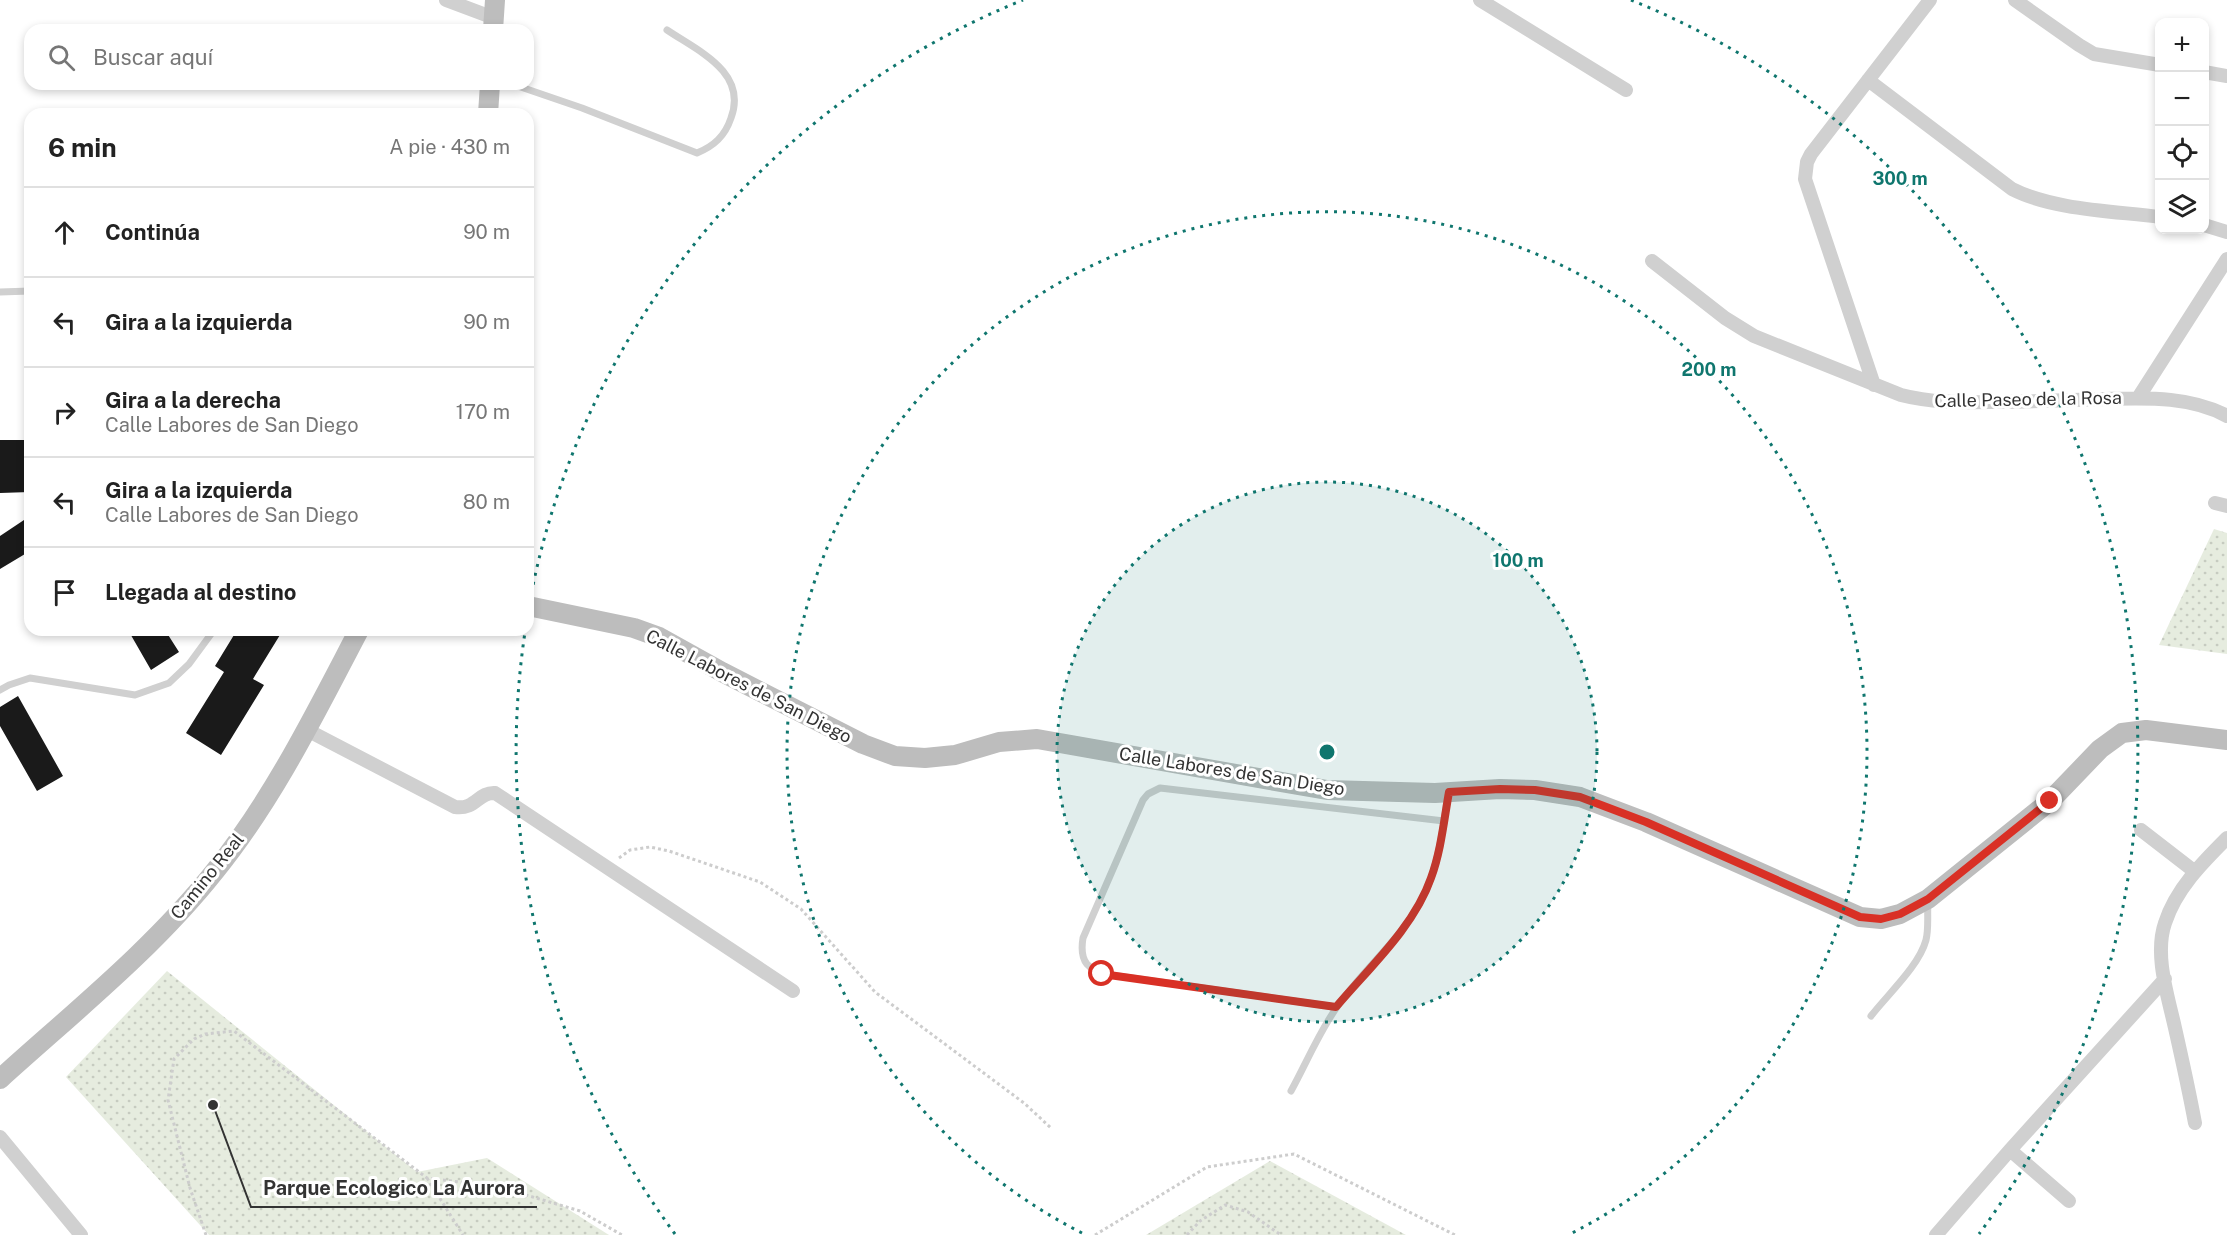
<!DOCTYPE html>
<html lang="es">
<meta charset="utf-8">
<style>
:root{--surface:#fff;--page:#f6f6f6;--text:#222;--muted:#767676;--line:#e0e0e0}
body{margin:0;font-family:"Public Sans",sans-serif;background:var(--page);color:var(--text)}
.controls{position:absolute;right:18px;top:18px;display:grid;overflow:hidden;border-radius:12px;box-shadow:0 3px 9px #0003}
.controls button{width:54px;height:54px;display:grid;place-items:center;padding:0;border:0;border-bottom:2px solid var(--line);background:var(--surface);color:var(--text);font:30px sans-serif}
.stop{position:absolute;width:18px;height:18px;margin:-14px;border:4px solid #d93025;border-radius:50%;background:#fff}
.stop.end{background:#d93025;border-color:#fff;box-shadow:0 2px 6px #0008}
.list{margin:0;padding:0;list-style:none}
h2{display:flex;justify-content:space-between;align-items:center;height:78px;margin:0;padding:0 24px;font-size:26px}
h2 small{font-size:20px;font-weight:400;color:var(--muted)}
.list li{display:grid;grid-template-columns:39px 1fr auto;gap:18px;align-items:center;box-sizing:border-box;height:90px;padding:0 24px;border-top:2px solid var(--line)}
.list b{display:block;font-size:22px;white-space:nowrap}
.list p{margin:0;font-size:20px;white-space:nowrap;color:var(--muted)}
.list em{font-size:20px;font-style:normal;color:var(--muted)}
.icon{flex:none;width:33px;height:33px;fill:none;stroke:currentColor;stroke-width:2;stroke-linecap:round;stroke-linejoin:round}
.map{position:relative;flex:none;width:2227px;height:1235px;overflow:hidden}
.search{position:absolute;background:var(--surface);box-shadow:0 3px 9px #0003;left:24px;top:24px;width:510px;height:66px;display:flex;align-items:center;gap:15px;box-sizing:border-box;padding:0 21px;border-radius:18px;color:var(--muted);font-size:22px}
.panel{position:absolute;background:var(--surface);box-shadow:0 3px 9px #0003;left:24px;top:108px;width:510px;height:528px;border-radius:18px}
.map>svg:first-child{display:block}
.green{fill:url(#green-dots)}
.building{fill:#1a1a1a}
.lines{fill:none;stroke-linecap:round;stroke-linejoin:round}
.path{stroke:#cdcdcd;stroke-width:3;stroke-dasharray:3 3;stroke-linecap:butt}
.lane{stroke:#d0d0d0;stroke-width:7}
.street{stroke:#d0d0d0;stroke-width:14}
.secondary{stroke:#bdbdbd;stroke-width:20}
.route{stroke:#d93025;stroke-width:8}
.ring{fill:none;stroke:#0f766e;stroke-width:3;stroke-dasharray:3 6}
.labels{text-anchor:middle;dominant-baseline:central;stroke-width:6;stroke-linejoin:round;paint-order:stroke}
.street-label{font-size:18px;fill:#333;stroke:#fff}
.centre{fill:#0f766e;stroke:#fff;stroke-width:3}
.ring-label{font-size:18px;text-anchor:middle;font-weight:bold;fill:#0f766e;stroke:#fff;stroke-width:6;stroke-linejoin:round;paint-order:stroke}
.leader{fill:none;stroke:#333;stroke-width:2}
.callout-dot{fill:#333;stroke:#fff;stroke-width:2}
.callout-label{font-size:20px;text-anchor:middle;font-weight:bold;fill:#333;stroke:#fff;stroke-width:6;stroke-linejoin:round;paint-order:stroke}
</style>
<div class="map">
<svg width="2227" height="1235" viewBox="0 0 2227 1235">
<defs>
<pattern id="green-dots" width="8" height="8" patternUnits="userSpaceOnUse" patternTransform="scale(1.5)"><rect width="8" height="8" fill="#e6ecdf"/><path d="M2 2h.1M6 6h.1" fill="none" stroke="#c6cbc0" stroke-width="1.8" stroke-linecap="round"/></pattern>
</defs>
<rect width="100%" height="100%" fill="#fff"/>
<path class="green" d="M2214,529L2227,533V654L2159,645Z
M167,971L417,1172L487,1158L609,1235H209L66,1077Z
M1270,1161L1406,1235H1146Z"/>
<path class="building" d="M0,440H30V492L0,493Z
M30,516V551L0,569V536Z
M128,630H165L179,652L151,670Z
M237,630H283L253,679L264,685L221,755L186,733L224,672L215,666Z
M18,696L63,776L37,791L0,726V707Z"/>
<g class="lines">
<path class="path" d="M619,858L630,850L650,847L669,851L760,882L801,909L875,992L1024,1103L1051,1128
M427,1178L463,1235
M206,1235L190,1188L168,1100L174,1059L194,1039L205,1034L234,1031L427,1178L499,1187L580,1211L622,1235
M1095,1235L1207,1167L1294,1154L1455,1235
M1187,1235L1200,1221L1225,1205L1248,1212L1281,1235"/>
<path class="lane" d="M512,84L582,108L697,153C714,146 725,136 731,118C748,72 698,51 667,30
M0,292L30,291
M0,690L9,685L30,678L135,695L169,683L189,664L214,630
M1336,1007L1111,975C1088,971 1079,962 1083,938L1143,800L1148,794L1160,788L1444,821
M1871,1016C1888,994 1919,966 1926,940C1929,928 1927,914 1928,902
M1291,1091C1306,1064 1319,1032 1337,1007C1364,968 1403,938 1424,895C1439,864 1443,828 1448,794"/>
<path class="street" d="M446,0L494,18
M1480,0L1626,90
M2015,0L2079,45L2094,54L2160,65
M2204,72L2227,76
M1868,80L2012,189C2053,210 2114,211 2160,217
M2204,225L2227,232
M1652,261L1725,318L1754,336L1901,395C1936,404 1970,402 2005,402C2039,401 2072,400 2106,399C2147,398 2190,396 2227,416
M1874,385L1805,179L1807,162L1811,154L1930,0
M2138,398L2227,259
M2215,503L2227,506
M307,730L455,807C476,810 478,792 495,793L793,991
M2141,830L2194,871
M2195,1123C2189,1091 2182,1059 2175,1028C2168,996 2154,955 2165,923C2176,889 2202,863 2227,838
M0,1137L81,1235
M2010,1150L2069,1201
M1936,1235L2010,1150L2165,979"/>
<path class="secondary" d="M493,30L495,0
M488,114L490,84
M528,606L634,628L659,637L722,672L863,744L895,756L925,758L955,755L999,742L1037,739L1327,790L1435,793L1500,789L1535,790L1580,797L1646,822L1860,917L1881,919L1900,914L1928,899L2050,801L2100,749L2122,733L2146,730L2227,740
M0,1079C74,1012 153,949 215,871C274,798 316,712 359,630"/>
</g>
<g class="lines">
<path class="route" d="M1102,974L1336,1007C1369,968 1414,927 1431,878C1441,851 1444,820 1449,792L1500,789L1535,790L1580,797L1646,822L1860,917L1881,919L1900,914L1928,899L2050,801"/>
</g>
<circle cx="1327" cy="752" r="270" fill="#0f766e" fill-opacity=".12"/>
<g class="ring">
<circle cx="1327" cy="752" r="270"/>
<path d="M1082 1233A540 540 0 1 1 1572 1233"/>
<path d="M675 1234A811 811 0 0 1 525 632M528 611A811 811 0 0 1 1023 0M1631 0A811 811 0 0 1 1979 1234"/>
</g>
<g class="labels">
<g class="street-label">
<text transform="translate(2028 399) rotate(-1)">Calle Paseo de la Rosa</text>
<text transform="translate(749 686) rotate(27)">Calle Labores de San Diego</text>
<text transform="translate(1232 771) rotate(9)">Calle Labores de San Diego</text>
<text transform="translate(207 876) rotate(-51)">Camino Real</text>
</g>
</g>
<circle cx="1327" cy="752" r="9" class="centre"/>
<g class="ring-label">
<text x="1900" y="185">300 m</text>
<text x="1709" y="376">200 m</text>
<text x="1518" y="567">100 m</text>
</g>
<path class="leader" d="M213 1105L251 1207H537"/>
<circle class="callout-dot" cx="213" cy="1105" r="6"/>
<g class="callout-label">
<text x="394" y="1195">Parque Ecologico La Aurora</text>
</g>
</svg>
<div class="controls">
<button>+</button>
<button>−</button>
<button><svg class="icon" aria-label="locate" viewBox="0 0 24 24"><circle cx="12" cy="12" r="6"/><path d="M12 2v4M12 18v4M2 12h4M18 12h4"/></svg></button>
<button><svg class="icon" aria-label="layers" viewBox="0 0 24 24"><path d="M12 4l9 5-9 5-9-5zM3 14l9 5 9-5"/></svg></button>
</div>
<div class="stop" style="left:1102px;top:974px"></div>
<div class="stop end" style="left:2050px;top:801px"></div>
<div class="search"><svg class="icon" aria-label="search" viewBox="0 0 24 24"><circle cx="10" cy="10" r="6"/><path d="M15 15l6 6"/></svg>Buscar aquí</div>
<section class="panel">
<h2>6 min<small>A pie · 430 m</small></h2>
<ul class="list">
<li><svg class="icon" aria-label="ahead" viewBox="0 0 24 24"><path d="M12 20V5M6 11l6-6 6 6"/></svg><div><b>Continúa</b></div><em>90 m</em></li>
<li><svg class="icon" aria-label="left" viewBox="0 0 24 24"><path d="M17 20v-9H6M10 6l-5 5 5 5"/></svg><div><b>Gira a la izquierda</b></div><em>90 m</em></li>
<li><svg class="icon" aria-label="right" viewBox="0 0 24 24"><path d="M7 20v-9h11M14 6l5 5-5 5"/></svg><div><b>Gira a la derecha</b><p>Calle Labores de San Diego</p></div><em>170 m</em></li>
<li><svg class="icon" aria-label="left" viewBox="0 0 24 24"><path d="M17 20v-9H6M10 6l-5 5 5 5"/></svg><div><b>Gira a la izquierda</b><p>Calle Labores de San Diego</p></div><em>80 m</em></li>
<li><svg class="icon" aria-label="arrive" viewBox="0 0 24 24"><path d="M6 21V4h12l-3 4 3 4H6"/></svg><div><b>Llegada al destino</b></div></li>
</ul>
</section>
</div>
